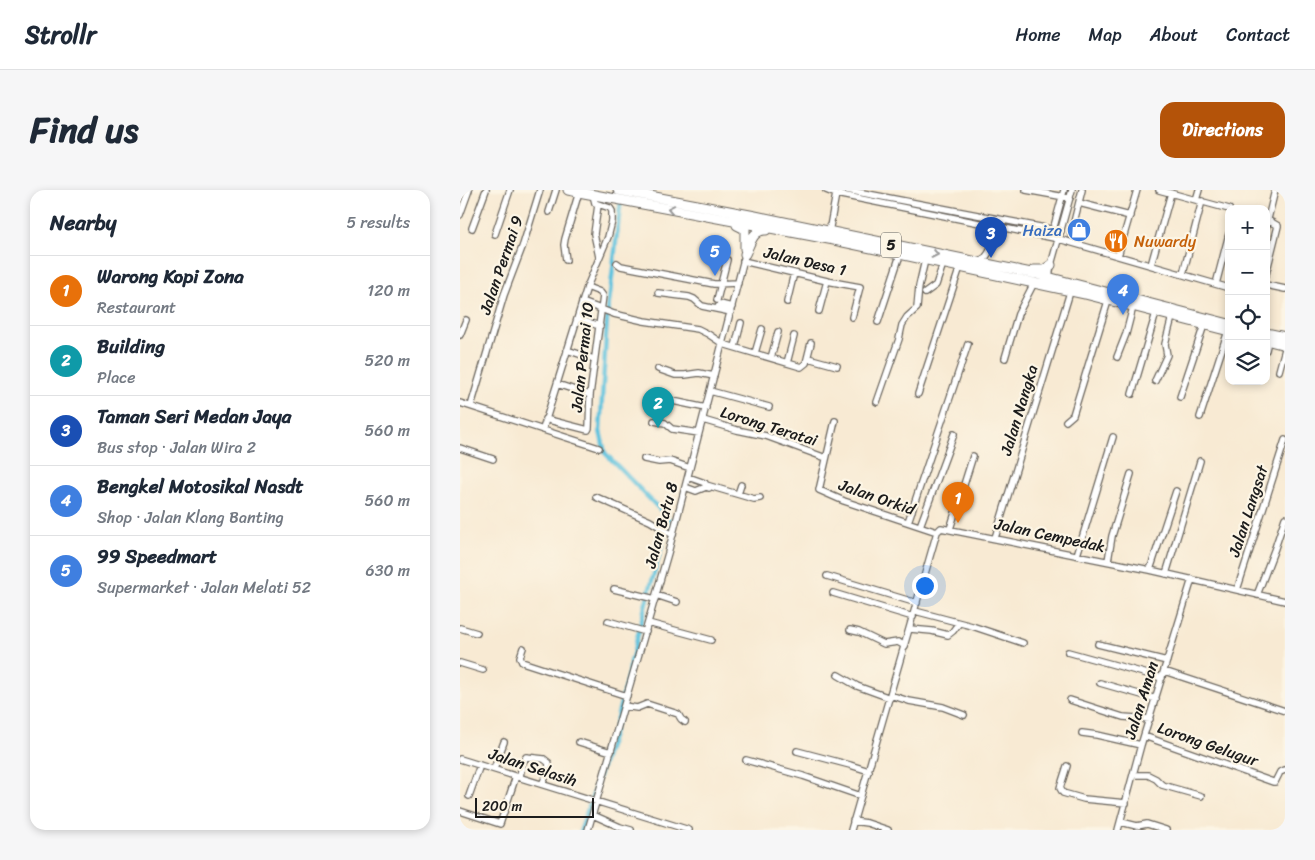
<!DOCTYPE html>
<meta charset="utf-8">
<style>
:root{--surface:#fff;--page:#f6f6f7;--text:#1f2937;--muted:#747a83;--line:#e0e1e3;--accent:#b45309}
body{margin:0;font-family:Sriracha,sans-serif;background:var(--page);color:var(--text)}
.controls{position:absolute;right:15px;top:15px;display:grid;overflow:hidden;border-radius:10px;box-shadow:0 2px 8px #0003}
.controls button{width:45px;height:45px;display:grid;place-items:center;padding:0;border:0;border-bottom:1px solid var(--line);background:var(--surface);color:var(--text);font:25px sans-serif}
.scale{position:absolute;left:15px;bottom:12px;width:119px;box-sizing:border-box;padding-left:5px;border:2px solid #1c1c1c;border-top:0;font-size:14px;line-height:18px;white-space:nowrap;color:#1c1c1c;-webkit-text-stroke:4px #fcf5e5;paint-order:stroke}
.you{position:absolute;left:464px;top:395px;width:18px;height:18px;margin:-12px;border:4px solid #fff;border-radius:50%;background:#1a73e8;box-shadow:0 0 0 8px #1a73e833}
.badge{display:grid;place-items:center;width:32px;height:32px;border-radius:50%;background:var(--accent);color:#fff;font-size:16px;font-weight:700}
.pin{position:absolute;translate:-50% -41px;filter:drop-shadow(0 1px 2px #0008)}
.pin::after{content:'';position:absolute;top:26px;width:18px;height:15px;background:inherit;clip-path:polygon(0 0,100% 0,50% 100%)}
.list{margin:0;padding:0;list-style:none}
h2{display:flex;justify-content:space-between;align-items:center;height:65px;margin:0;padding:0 20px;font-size:21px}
h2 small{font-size:16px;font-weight:400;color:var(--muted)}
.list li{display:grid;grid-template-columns:32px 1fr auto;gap:15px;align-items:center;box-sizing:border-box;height:70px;padding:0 20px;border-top:1px solid var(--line)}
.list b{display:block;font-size:19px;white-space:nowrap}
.list p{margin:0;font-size:16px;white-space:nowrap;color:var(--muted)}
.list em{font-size:16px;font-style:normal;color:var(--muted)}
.icon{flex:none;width:28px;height:28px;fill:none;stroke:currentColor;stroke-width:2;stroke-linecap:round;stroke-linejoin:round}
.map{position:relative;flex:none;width:825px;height:640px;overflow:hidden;border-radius:15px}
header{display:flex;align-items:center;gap:30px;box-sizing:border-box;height:70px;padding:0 25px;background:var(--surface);border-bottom:1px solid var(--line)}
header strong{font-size:24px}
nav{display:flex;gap:28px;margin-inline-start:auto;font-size:18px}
.intro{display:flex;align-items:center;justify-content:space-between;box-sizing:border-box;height:120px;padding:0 30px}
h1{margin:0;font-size:35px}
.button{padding:12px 22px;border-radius:15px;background:var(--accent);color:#fff;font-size:18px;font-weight:700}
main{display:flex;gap:30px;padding:0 30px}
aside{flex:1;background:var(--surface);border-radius:15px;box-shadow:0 2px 8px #0003}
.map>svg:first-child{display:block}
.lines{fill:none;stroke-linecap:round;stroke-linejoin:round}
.canal{stroke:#60c3de;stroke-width:4.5}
.minor-casing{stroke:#69645c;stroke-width:8}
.highway-casing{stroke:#69645c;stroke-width:11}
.minor{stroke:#fff;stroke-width:5.5}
.highway{stroke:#fff;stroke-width:9}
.oneway{stroke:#999}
.labels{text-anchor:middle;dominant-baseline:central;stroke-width:4.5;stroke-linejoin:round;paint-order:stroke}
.shield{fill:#fcf5e5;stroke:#5f5d58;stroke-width:1}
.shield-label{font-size:15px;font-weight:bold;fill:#1c1c1c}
.shop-label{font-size:16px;fill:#366cbe;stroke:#fcf5e5;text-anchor:end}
.food-label{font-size:16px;fill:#c56008;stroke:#fcf5e5;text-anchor:start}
.street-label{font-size:16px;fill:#1c1c1c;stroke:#fcf5e5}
</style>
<header>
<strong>Strollr</strong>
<nav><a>Home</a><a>Map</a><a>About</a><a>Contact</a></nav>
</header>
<div class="intro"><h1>Find us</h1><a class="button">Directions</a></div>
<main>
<aside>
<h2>Nearby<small>5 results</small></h2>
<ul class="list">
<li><span class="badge" style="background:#e8710a">1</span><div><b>Warong Kopi Zona</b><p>Restaurant</p></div><em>120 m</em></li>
<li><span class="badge" style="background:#0f9aa8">2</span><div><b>Building</b><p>Place</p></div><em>520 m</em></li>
<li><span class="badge" style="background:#1a4fb4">3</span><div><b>Taman Seri Medan Jaya</b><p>Bus stop · Jalan Wira 2</p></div><em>560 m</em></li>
<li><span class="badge" style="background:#3f7fe0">4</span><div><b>Bengkel Motosikal Nasdt</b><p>Shop · Jalan Klang Banting</p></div><em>560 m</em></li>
<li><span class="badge" style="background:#3f7fe0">5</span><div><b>99 Speedmart</b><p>Supermarket · Jalan Melati 52</p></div><em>630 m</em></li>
</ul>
</aside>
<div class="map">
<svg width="825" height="640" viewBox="0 0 825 640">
<rect width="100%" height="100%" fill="#fcf5e5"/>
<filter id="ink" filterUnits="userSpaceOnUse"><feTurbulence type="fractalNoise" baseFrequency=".02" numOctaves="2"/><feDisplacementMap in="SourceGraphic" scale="10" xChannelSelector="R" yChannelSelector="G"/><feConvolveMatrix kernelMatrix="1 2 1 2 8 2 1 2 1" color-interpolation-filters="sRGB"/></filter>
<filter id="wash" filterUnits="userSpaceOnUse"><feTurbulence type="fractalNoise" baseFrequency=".0096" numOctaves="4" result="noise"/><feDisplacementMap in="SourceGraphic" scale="20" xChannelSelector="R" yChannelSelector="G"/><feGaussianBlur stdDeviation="1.12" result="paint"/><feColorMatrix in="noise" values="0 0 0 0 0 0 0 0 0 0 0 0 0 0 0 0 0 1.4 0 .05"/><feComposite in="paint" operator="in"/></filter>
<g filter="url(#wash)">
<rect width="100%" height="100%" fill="#f8ead3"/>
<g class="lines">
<path class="canal" d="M121,640L153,544L186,413L209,329L145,263L140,241L147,130L161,9"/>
</g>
</g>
<g filter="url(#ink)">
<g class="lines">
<g class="minor-casing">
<path id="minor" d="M366,0L376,4L599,49L769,98
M387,0L601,41
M566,0L610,8
M699,0L769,19
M736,10L739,0
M619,13L670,26
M138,15L134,44L139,67
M89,22L96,0
M0,25L9,0
M806,29L818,36L806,84
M806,37L815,0
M12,38L26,0
M593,40L604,0
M369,42L376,4
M35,44L50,0
M611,44L622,0
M658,66L677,0
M106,70L104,55L105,49L119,2
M283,71L367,91L400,97L392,127
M157,73L161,76L254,94L278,93
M521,73L528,64L538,45
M691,75L711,3
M723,84L742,11
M589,87L591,75L612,0
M756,94L769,44
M806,95L825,99
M198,103L229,107L234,109L242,116L271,122
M465,103L476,95L483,74
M257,110L267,70
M122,112L154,124L184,131L238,139L248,144L263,154L341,177L346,173L351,153
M327,112L334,83
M257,119L260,114L272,117
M359,121L367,91
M117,129L140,136
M418,132L440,65
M0,145L6,130
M275,157L281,133
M107,160L134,169
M806,160L808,151
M295,163L302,139
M657,167L666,144L673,117
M311,168L318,142
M348,168L377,176
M545,168L558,124L574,93
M327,173L334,146
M198,179L215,185H225L239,183L254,186
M819,181L825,159
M695,191L707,165L705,154L712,127
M97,194L130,205
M250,201L309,217
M458,204L500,77
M672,204L696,123
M720,207L744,135
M208,210L246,218
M417,212L439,149L442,135L447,127L457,118L459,96L465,70
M0,213L139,258
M11,216L44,105L63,55L80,0
M740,227L768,141
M85,229L128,240L129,238L130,205L143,106L140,102L127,97
M243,230L277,240L306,246L366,268
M194,231L205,233L212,239L239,243
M375,231L359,300L384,311L477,342
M606,231L613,225L648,111
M83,239L127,97L148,47L152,31V21L150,18L135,13L134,9L136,5
M0,258L33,269
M184,269L199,272L210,271L230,278
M228,287L245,293L246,297
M246,295L294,309L300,308
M225,297L236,301L246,297L249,298
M278,304L281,295
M136,307L190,331L213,345
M432,315L452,321
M448,332L508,154
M460,336L494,244
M490,339L513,266
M535,348L610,102
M617,365L653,247
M648,371L652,346L671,284
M690,380L716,301
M706,384L740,271
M367,386L457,413
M154,399L195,409
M777,400L825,250
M373,403L453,427
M196,405L217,412
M797,405L815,358L825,328
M455,421L512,436L563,453
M148,431L186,442
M188,433L251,450
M0,438L17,443
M450,439L472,441L488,445L493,441L499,433
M390,440L399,442L424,454L438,452L445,456
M638,454L707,471
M63,458L60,467L62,472L167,506
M608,462L702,488
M0,473L23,480
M704,481L825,521
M378,485L397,496L430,508
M640,493L696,509
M430,505L449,511L483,517L504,525
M610,510L663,527L690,529
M164,516L177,518L187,514L218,524L221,529L225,532
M622,543L637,545L681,555
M684,546L813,592H815L820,582L825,580
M119,552L151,562
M337,561L390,575L409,581
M0,569L229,640
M286,570L343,586L401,606
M607,576L600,598L603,603L624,609L666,613
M34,579L44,552
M673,585H688L696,589L702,595L741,606
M60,587L62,574L66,567L84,569L89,573C89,581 86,587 82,594
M9,606L20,575
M0,621L40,634L56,586
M133,625L160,637L171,640
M393,631L407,633L428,640
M661,632L677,636L687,634L706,640
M128,640L208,363L286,61
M391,640L477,342L481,338L690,380L825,411
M658,640L681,555L732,389"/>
</g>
<g class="highway-casing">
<path id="highway" d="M108,0L374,50L625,104L769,141
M158,0L295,26L576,84L769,134
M277,35L285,39V59
M285,64C290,54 293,39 306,40
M574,80H584L591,75
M806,143L825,147
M806,150L825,155"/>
</g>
<use href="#minor" class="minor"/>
<use href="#highway" class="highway"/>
</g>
<defs><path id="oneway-chevron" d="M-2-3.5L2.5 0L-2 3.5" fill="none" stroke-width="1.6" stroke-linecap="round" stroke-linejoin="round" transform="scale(1.25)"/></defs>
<g class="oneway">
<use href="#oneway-chevron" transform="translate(211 19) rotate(-169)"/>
<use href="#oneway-chevron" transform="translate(475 64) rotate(12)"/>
</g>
</g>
<defs>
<g id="shop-disc" transform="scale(1.25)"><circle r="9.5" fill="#3f7fe0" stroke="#fcf5e5"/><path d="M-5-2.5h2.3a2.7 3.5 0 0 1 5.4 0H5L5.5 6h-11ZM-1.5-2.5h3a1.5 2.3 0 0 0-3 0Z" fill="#fff"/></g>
<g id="restaurant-disc" transform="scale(1.25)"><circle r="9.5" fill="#e8710a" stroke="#fcf5e5"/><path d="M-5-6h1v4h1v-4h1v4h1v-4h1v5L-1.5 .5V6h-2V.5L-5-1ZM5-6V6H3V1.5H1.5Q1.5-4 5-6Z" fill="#fff"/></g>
</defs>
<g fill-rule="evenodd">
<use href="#shop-disc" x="619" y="40"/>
<use href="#restaurant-disc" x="656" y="51"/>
</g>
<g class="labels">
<rect class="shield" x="421" y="42.5" width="20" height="25" rx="4"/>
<g class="shield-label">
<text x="431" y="55">5</text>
</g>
<g class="shop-label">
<text x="602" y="40">Haiza</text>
</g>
<g class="food-label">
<text x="674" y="51">Nuwardy</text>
</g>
<g class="street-label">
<text transform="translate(345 71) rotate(13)">Jalan Desa 1</text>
<text transform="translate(41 75) rotate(-71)">Jalan Permai 9</text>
<text transform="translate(122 167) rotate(-84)">Jalan Permai 10</text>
<text transform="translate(559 220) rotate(-73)">Jalan Nangka</text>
<text transform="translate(309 236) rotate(17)">Lorong Teratai</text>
<text transform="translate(417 307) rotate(19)">Jalan Orkid</text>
<text transform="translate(788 321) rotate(-72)">Jalan Langsat</text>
<text transform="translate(201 335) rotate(-75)">Jalan Batu 8</text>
<text transform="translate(590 345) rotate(12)">Jalan Cempedak</text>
<text transform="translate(681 510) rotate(-73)">Jalan Aman</text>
<text transform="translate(748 554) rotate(19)">Lorong Gelugur</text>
<text transform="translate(73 577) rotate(18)">Jalan Selasih</text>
</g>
</g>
</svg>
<div class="controls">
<button>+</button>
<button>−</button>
<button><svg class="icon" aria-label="locate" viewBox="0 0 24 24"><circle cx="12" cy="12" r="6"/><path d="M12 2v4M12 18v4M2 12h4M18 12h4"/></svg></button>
<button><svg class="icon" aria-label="layers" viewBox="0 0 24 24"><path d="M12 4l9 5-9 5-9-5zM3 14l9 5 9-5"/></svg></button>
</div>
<div class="scale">200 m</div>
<div class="you"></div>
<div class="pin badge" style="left:498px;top:333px;background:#e8710a">1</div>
<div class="pin badge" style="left:198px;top:238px;background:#0f9aa8">2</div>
<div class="pin badge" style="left:531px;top:68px;background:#1a4fb4">3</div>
<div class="pin badge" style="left:663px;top:125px;background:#3f7fe0">4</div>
<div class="pin badge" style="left:255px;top:86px;background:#3f7fe0">5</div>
</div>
</main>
